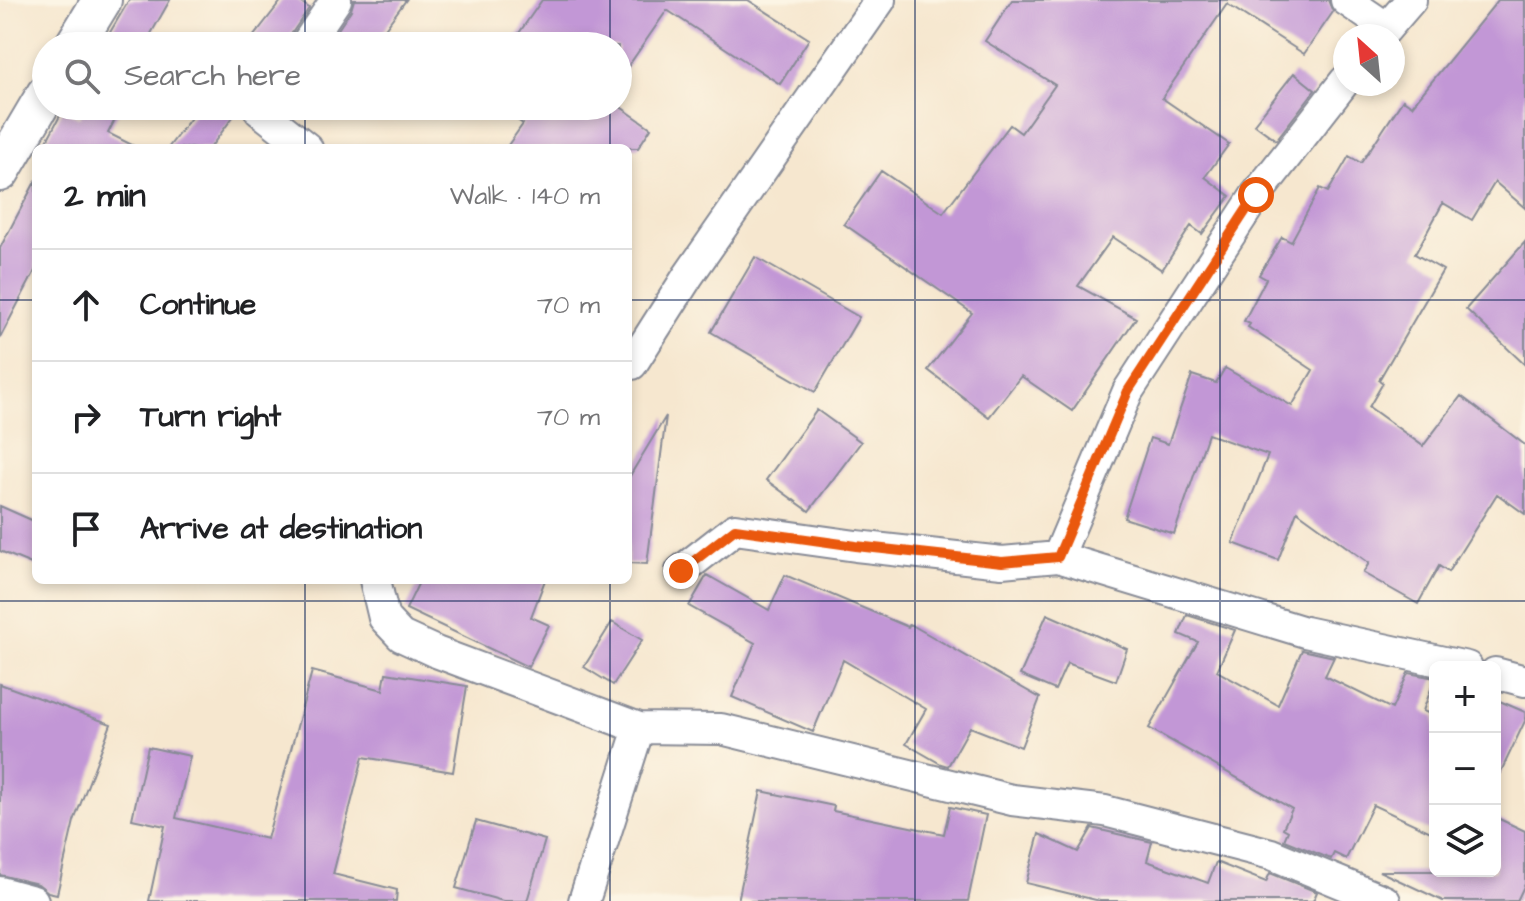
<!DOCTYPE html>
<meta charset="utf-8">
<style>
:root{--surface:#fff;--page:#f2f2f2;--text:#202124;--muted:#757577;--line:#e0e0e0}
body{margin:0;font-family:"Architects Daughter",sans-serif;background:var(--page);color:var(--text)}
.controls{position:absolute;right:24px;bottom:24px;display:grid;overflow:hidden;border-radius:12px;box-shadow:0 4px 12px #0003}
.controls button{width:72px;height:72px;display:grid;place-items:center;padding:0;border:0;border-bottom:2px solid var(--line);background:var(--surface);color:var(--text);font:40px sans-serif}
.compass{position:absolute;left:1333px;top:24px;width:72px;height:72px;border-radius:50%;background:var(--surface);box-shadow:0 4px 12px #0003;rotate:333deg}
.stop{position:absolute;width:24px;height:24px;margin:-18px;border:6px solid #ea580c;border-radius:50%;background:#fff}
.stop.end{background:#ea580c;border-color:#fff;box-shadow:0 2px 8px #0008}
.list{margin:0;padding:0;list-style:none}
h2{display:flex;justify-content:space-between;align-items:center;height:104px;margin:0;padding:0 32px;font-size:34px}
h2 small{font-size:26px;font-weight:400;color:var(--muted)}
.list li{display:grid;grid-template-columns:52px 1fr auto;gap:24px;align-items:center;box-sizing:border-box;height:112px;padding:0 32px;border-top:2px solid var(--line)}
.list b{display:block;font-size:30px;white-space:nowrap}
.list em{font-size:26px;font-style:normal;color:var(--muted)}
.icon{flex:none;width:44px;height:44px;fill:none;stroke:currentColor;stroke-width:2;stroke-linecap:round;stroke-linejoin:round}
.map{position:relative;flex:none;width:1525px;height:901px;overflow:hidden}
.search{position:absolute;background:var(--surface);box-shadow:0 4px 12px #0003;left:32px;top:32px;width:600px;height:88px;display:flex;align-items:center;gap:20px;box-sizing:border-box;padding:0 28px;border-radius:44px;color:var(--muted);font-size:30px}
.panel{position:absolute;background:var(--surface);box-shadow:0 4px 12px #0003;left:32px;top:144px;width:600px;height:440px;border-radius:12px}
.map>svg:first-child{display:block}
.building{fill:#c297d6}
.lines{fill:none;stroke-linecap:round;stroke-linejoin:round}
.minor-casing{stroke:#888b96;stroke-width:34}
.tertiary-casing{stroke:#888b96;stroke-width:42}
.minor{stroke:#fff;stroke-width:30}
.tertiary{stroke:#fff;stroke-width:38}
.route{stroke:#ea580c;stroke-width:10}
.grid{fill:none;stroke:#1b2f5e;stroke-width:2;stroke-opacity:0.55}
</style>
<div class="map">
<svg width="1525" height="901" viewBox="0 0 1525 901">
<rect width="100%" height="100%" fill="#fcf5e5"/>
<filter id="ink" filterUnits="userSpaceOnUse"><feTurbulence type="fractalNoise" baseFrequency=".0125" numOctaves="2"/><feDisplacementMap in="SourceGraphic" scale="16" xChannelSelector="R" yChannelSelector="G"/><feConvolveMatrix kernelMatrix="1 2 1 2 8 2 1 2 1" color-interpolation-filters="sRGB"/></filter>
<filter id="wash" filterUnits="userSpaceOnUse"><feTurbulence type="fractalNoise" baseFrequency=".006" numOctaves="4" result="noise"/><feDisplacementMap in="SourceGraphic" scale="32" xChannelSelector="R" yChannelSelector="G"/><feGaussianBlur stdDeviation="1.8" result="paint"/><feColorMatrix in="noise" values="0 0 0 0 0 0 0 0 0 0 0 0 0 0 0 0 0 1.4 0 .05"/><feComposite in="paint" operator="in"/></filter>
<g filter="url(#wash)">
<rect width="100%" height="100%" fill="#f6e7cf"/>
<g id="blocks">
<path class="building" d="M129,0H170L144,46H102Z
M282,0H298L309,8L290,36L287,46H246Z
M354,0H406L372,46H327L351,10Z
M542,0H748L809,39L780,84L667,10L618,81V46H510Z
M1012,0H1328L1333,12L1304,54L1227,4L1162,98L1229,144L1205,177L1230,196L1202,234L1191,226L1162,270L1113,237L1078,286L1136,318L1072,411L1021,376L989,417L928,370L972,313L844,224L881,171L943,213L1010,125L1021,133L1055,85L985,41Z
M1498,0H1525V208L1495,182L1472,220L1443,203L1415,254L1443,270L1379,380L1383,383L1369,407L1423,446L1461,396L1525,445V514L1497,494L1448,572L1439,566L1418,604L1363,573L1369,563L1297,511L1278,560L1233,543L1268,455L1208,434L1174,534L1124,518L1150,438L1168,444L1192,375L1216,383L1225,368L1292,406L1313,370L1248,327L1250,324L1244,321L1266,279L1259,275L1282,237L1291,242L1320,188L1328,192L1349,156L1361,163L1403,100L1412,106Z
M1294,73L1315,90L1276,140L1254,124Z
M85,106H122L108,133L138,148H43L63,110L79,118Z
M200,106H241L210,148H168Z
M497,106H619L651,128L638,148H506L523,124Z
M36,180V269L0,338V248Z
M1525,242V365L1466,309Z
M755,257L859,317L815,392L711,332Z
M817,410L861,442L809,511L766,480Z
M666,416L647,564L628,563V479Z
M0,506L36,522V566L0,551Z
M707,575L769,610L785,575L908,627L910,624L1040,698L1021,747L970,727L948,766L941,764L906,744L926,709L843,660L813,732L732,697L755,643L689,606Z
M420,580H545L531,617L549,625L528,667L406,609Z
M1047,614L1127,649L1116,681L1067,663L1055,690L1020,675Z
M1187,615L1235,630L1217,671L1278,705L1302,650L1334,657L1325,676L1392,709L1408,673L1435,678L1423,711L1435,716V834L1373,805L1346,859L1334,853L1331,859L1284,840L1288,831L1283,828L1292,809L1149,728L1198,642L1179,634Z
M612,622L642,640L613,685L584,667Z
M312,671L383,690L386,673L467,686L453,772L363,757L333,874L397,890L396,901H149L165,826L132,819L148,747L190,756L176,818L267,839Z
M0,684L111,724L74,821L57,894L48,892L38,884L0,875Z
M1495,699L1525,712V721L1495,784Z
M761,791L834,806L833,811L944,834L950,807L986,815L968,901H738Z
M1495,817L1525,831V884L1517,901H1443L1379,871H1495Z
M476,821L545,840L527,901H503L456,888Z
M1092,828L1152,842L1147,861L1208,883L1216,862L1266,882L1270,873L1317,892L1313,901H1100L1026,883L1039,834L1078,852Z"/>
</g>
</g>
<g filter="url(#ink)">
<use href="#blocks" fill-opacity="0" stroke="#888b96" stroke-width="2"/>
<g class="lines">
<g class="minor-casing">
<path id="minor" d="M1346,0L1387,28
M1380,36L1411,0
M305,46L336,0
M264,106L260,111L307,148
M628,361L632,364L688,276L880,0
M1058,557L1128,391L1256,195L1345,81
M681,571L735,529L856,546L1002,562L1058,557L1305,632L1467,667
M375,580L384,618L401,636L436,652L639,728L721,729L1012,800L1105,811L1271,854L1385,901
M1495,673L1525,681
M0,892L33,901
M584,901L639,728"/>
</g>
<g class="tertiary-casing">
<path id="tertiary" d="M74,46L102,0
M0,172L46,94"/>
</g>
<use href="#minor" class="minor"/>
<use href="#tertiary" class="tertiary"/>
</g>
</g>
<g class="lines" filter="url(#ink)">
<path class="route" d="M681,571L735,529L856,546L1002,562L1058,557L1128,391L1256,195"/>
</g>
<path class="grid" d="M305,0V46M610,0V46M915,0V901M1220,0V901M305,106V148M610,106V148M0,300H36M628,300H1525M305,580V901M610,580V901M0,601H1525"/>
</svg>
<div class="controls">
<button>+</button>
<button>−</button>
<button><svg class="icon" aria-label="layers" viewBox="0 0 24 24"><path d="M12 4l9 5-9 5-9-5zM3 14l9 5 9-5"/></svg></button>
</div>
<svg class="compass" viewBox="-18 -18 36 36"><path d="M0-13l5 13h-10z" fill="#e53935"/><path d="M0 13l5-13h-10z" fill="#757577"/></svg>
<div class="stop" style="left:1256px;top:195px"></div>
<div class="stop end" style="left:681px;top:571px"></div>
<div class="search"><svg class="icon" aria-label="search" viewBox="0 0 24 24"><circle cx="10" cy="10" r="6"/><path d="M15 15l6 6"/></svg>Search here</div>
<section class="panel">
<h2>2 min<small>Walk · 140 m</small></h2>
<ul class="list">
<li><svg class="icon" aria-label="ahead" viewBox="0 0 24 24"><path d="M12 20V5M6 11l6-6 6 6"/></svg><div><b>Continue</b></div><em>70 m</em></li>
<li><svg class="icon" aria-label="right" viewBox="0 0 24 24"><path d="M7 20v-9h11M14 6l5 5-5 5"/></svg><div><b>Turn right</b></div><em>70 m</em></li>
<li><svg class="icon" aria-label="arrive" viewBox="0 0 24 24"><path d="M6 21V4h12l-3 4 3 4H6"/></svg><div><b>Arrive at destination</b></div></li>
</ul>
</section>
</div>
